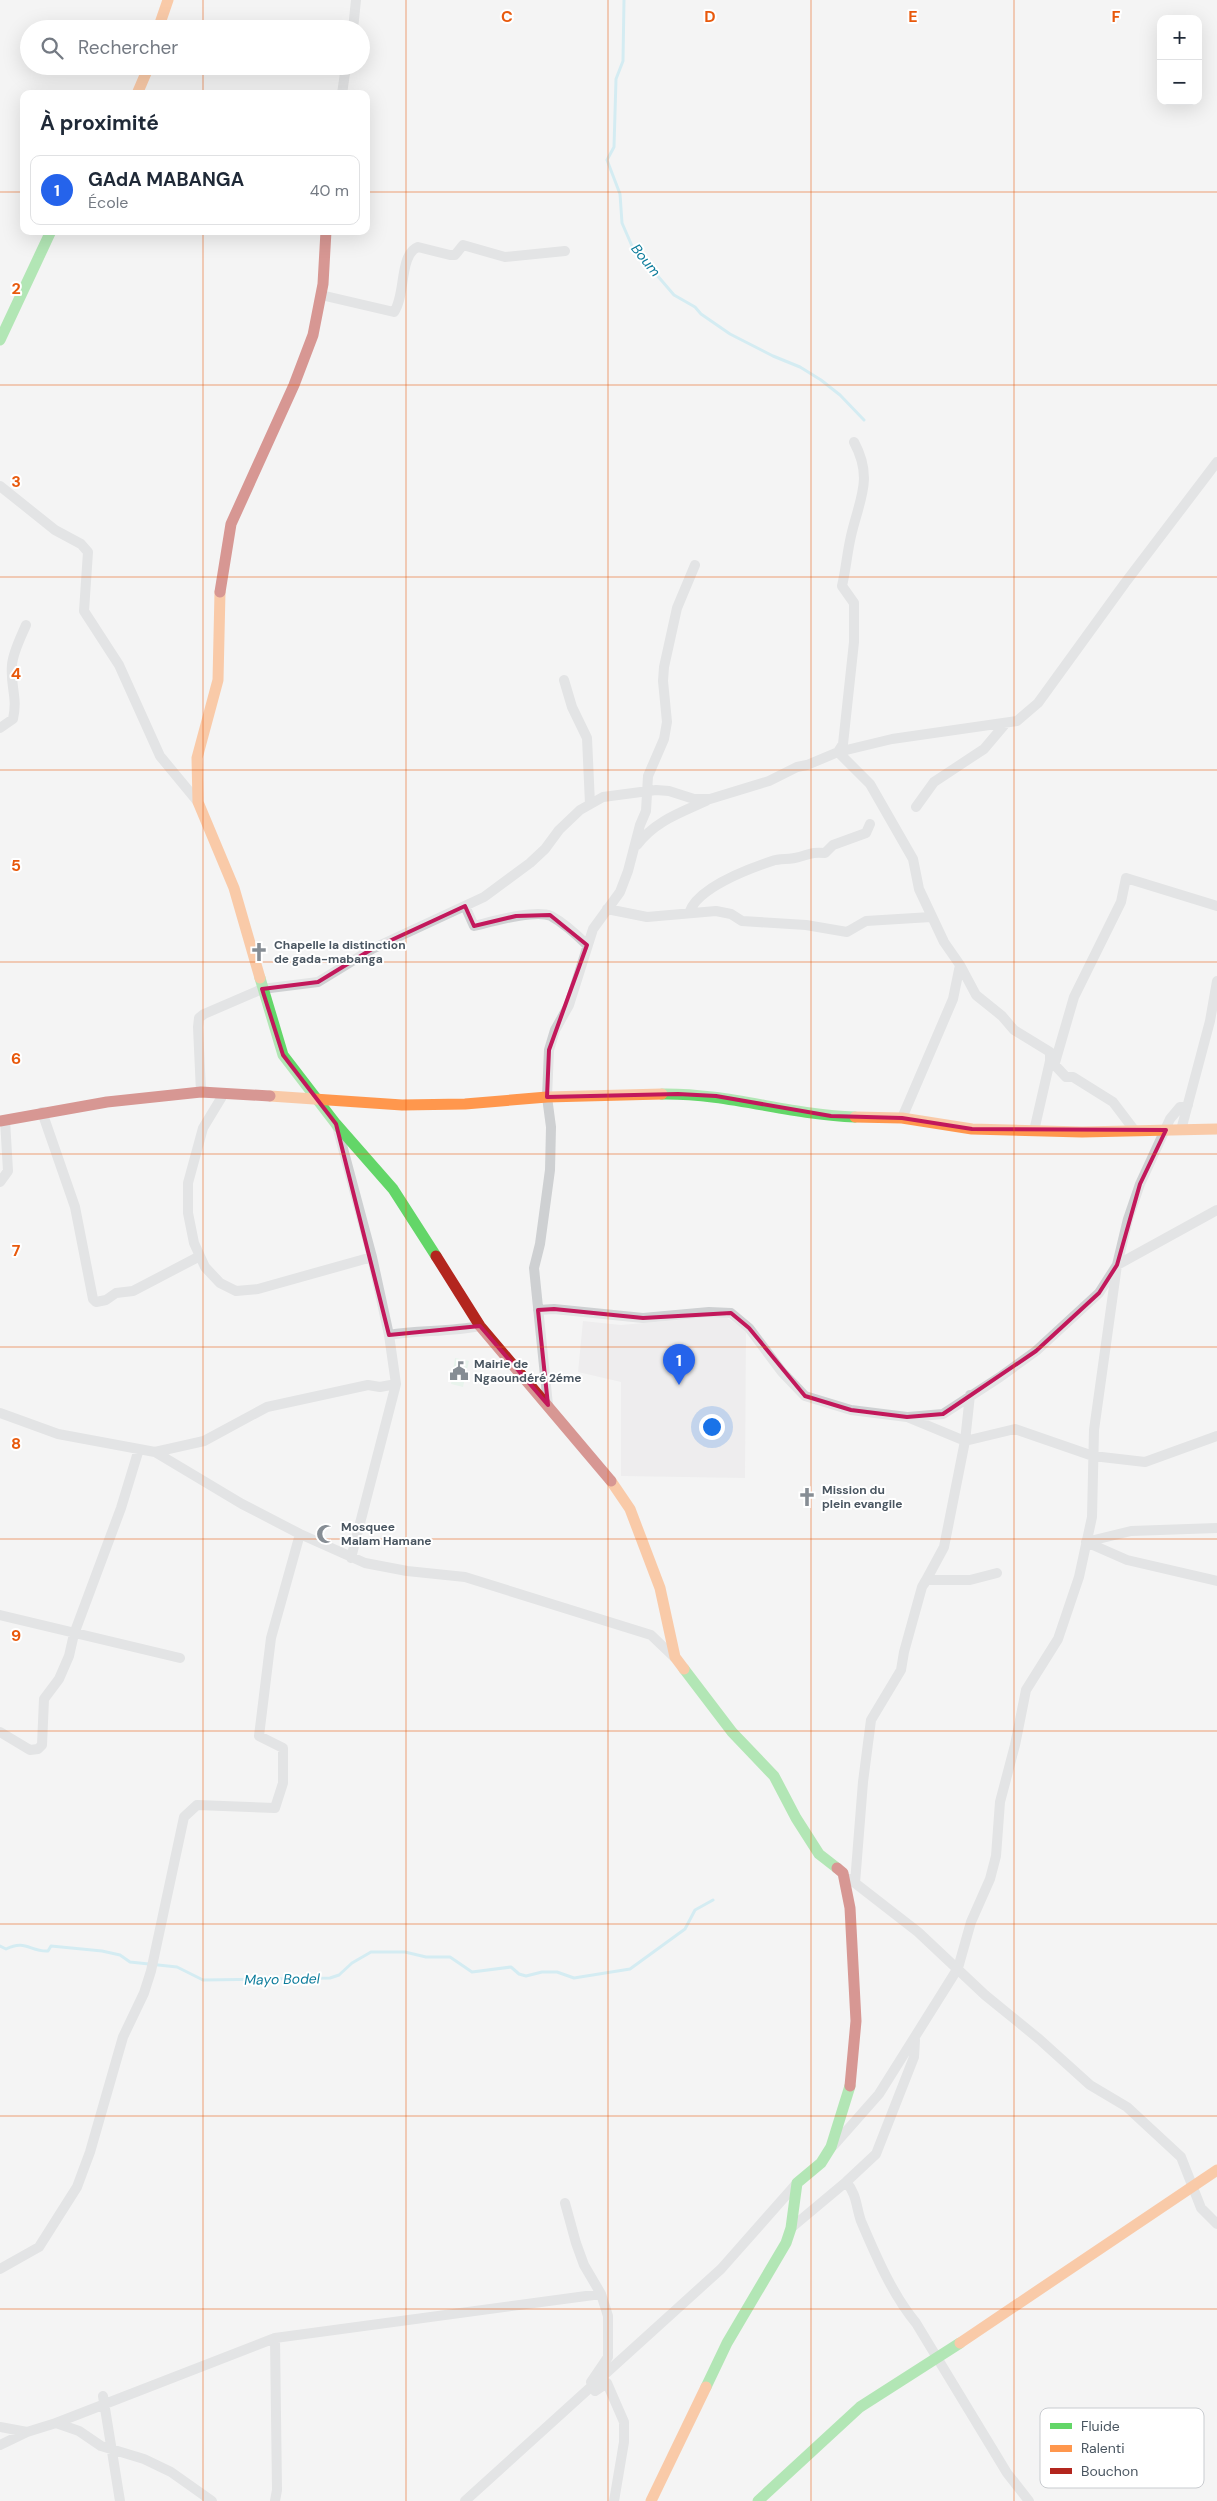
<!DOCTYPE html>
<html lang="fr">
<meta charset="utf-8">
<style>
:root{--surface:#fff;--page:#f2f2f3;--text:#1f2937;--muted:#747a83;--line:#e0e1e3;--accent:#2563eb}
body{margin:0;font-family:"DM Sans",sans-serif;background:var(--page);color:var(--text)}
.controls{position:absolute;right:15px;top:15px;display:grid;overflow:hidden;border-radius:10px;box-shadow:0 5px 20px #0002}
.controls button{width:45px;height:45px;display:grid;place-items:center;padding:0;border:0;border-bottom:1px solid var(--line);background:var(--surface);color:var(--text);font:25px sans-serif}
.you{position:absolute;left:711px;top:1426px;width:18px;height:18px;margin:-12px;border:4px solid #fff;border-radius:50%;background:#1a73e8;box-shadow:0 0 0 8px #1a73e833}
.badge{display:grid;place-items:center;width:32px;height:32px;border-radius:50%;background:var(--accent);color:#fff;font-size:16px;font-weight:700}
.pin{position:absolute;translate:-50% -41px;filter:drop-shadow(0 1px 2px #0008)}
.pin::after{content:'';position:absolute;top:26px;width:18px;height:15px;background:inherit;clip-path:polygon(0 0,100% 0,50% 100%)}
.list{margin:0;padding:0;list-style:none}
h2{display:flex;justify-content:space-between;align-items:center;height:65px;margin:0;padding:0 20px;font-size:21px}
h2 small{font-size:16px;font-weight:400;color:var(--muted)}
.list li{display:grid;grid-template-columns:32px 1fr auto;gap:15px;align-items:center;box-sizing:border-box;height:70px;margin:0 10px 10px;padding:0 10px;border:1px solid var(--line);border-radius:10px}
.list b{display:block;font-size:19px;white-space:nowrap}
.list p{margin:0;font-size:16px;white-space:nowrap;color:var(--muted)}
.list em{font-size:16px;font-style:normal;color:var(--muted)}
.icon{flex:none;width:28px;height:28px;fill:none;stroke:currentColor;stroke-width:2;stroke-linecap:round;stroke-linejoin:round}
.map{position:relative;flex:none;width:1217px;height:2501px;overflow:hidden}
.search{position:absolute;background:var(--surface);box-shadow:0 5px 20px #0002;left:20px;top:20px;width:350px;height:55px;display:flex;align-items:center;gap:12px;box-sizing:border-box;padding:0 18px;border-radius:28px;color:var(--muted);font-size:19px}
.panel{position:absolute;background:var(--surface);box-shadow:0 5px 20px #0002;left:20px;top:90px;width:350px;height:145px;border-radius:10px}
.map>svg:first-child{display:block}
.education{fill:#e6e5e6}
.green{fill:#d9f2e3}
.lines{fill:none;stroke-linecap:round;stroke-linejoin:round}
.stream{stroke:#aee2f0;stroke-width:3}
.street{stroke:#ced0d2;stroke-width:10}
.fast{stroke:#63d668;stroke-width:11}
.slow{stroke:#ff974d;stroke-width:11}
.jam{stroke:#b3261e;stroke-width:11}
.marked{fill:none;stroke:#c2185b;stroke-width:4;stroke-linejoin:round}
.grid{fill:none;stroke:#e8590c;stroke-width:1;stroke-opacity:0.55}
.labels{text-anchor:middle;dominant-baseline:central;stroke-width:4;stroke-linejoin:round;paint-order:stroke}
.poi-label{font-size:12px;font-weight:bold;fill:#4a5661;stroke:#fff;text-anchor:start}
.water-label{font-size:14px;font-style:italic;fill:#0c7c9b;stroke:#fff}
.key{fill:#fff;stroke:#c9ccd0;stroke-width:1}
.key-label{font-size:14px;fill:#4a5661}
.grid-label{font-size:16px;text-anchor:middle;font-weight:bold;fill:#e8590c;stroke:#fff;stroke-width:4;stroke-linejoin:round;paint-order:stroke}
</style>
<div class="map">
<svg width="1217" height="2501" viewBox="0 0 1217 2501">
<rect width="100%" height="100%" fill="#f4f4f4"/>
<path class="education" d="M724,1316L746,1330L745,1478L621,1476V1382L578,1372L583,1321L621,1325Z"/>
<path class="green" d="M455,1358L469,1361L463,1387L451,1384Z"/>
<g class="lines">
<path class="stream" d="M624,0L623,61L616,79L614,147L607,160L620,194L622,223L632,246L674,295L695,307L701,314L730,334L773,356L800,367L821,380L840,395L864,420
M0,1946L6,1949C26,1939 30,1952 48,1951L51,1946L102,1951L120,1955L130,1962L177,1967L203,1980L330,1978L339,1975L352,1963L371,1952H405L426,1957H450L472,1972L511,1967L519,1974L526,1976L542,1972H557L574,1978L630,1969L685,1929L695,1910L713,1900"/>
<path class="street" d="M353,29L356,0
M342,94L346,66
M321,295L394,312C406,295 399,254 418,247L450,255H455L463,245L505,257L565,251
M854,442C874,479 859,500 851,536C847,553 846,569 842,586L854,603V642L843,744L838,752L870,784L913,859L919,889L944,942L960,965L953,999L902,1118
M0,486L55,530L81,544L88,552L84,611L119,665L160,756L198,802
M564,680L572,707L587,738L590,804
M0,728L13,719C18,697 10,686 12,665C13,652 21,637 26,625
M916,807L934,782L984,749L1006,723
M637,845C655,821 680,813 706,801
M465,906L474,926C491,922 535,909 551,916C562,922 577,935 587,945
M607,909L647,917L716,911L731,914L742,921L806,925L847,932L866,921L931,917
M689,913C697,888 748,869 772,861C780,858 790,860 799,857C811,854 811,852 825,853L833,845L866,833L870,824
M960,965L976,995L1002,1016L1014,1030L1050,1052V1061L1034,1131
M1051,1061L1066,1077H1073L1113,1102L1135,1131
M1054,1066L1074,997L1121,902L1126,878L1217,906
M201,1092L198,1027L199,1018L204,1014L262,989L318,982L372,949L484,897L530,863L545,849L559,830L580,810L603,797L656,790L669,791L694,799H710L769,781L797,767L807,765L838,752L892,739L1017,721L1038,703L1125,583L1217,462
M223,1095L203,1128L188,1183V1213L194,1243L205,1267L220,1283L236,1291L258,1289L372,1257
M42,1112L75,1207L93,1299L96,1302L106,1300L116,1293L133,1291L200,1256
M1181,1130L1210,1021L1217,981
M0,1182L8,1171L5,1120
M538,1310L554,1309L643,1318L709,1312L731,1313L749,1328L782,1372L805,1396L851,1410L907,1417L965,1441L1015,1429L1093,1456L1145,1462L1217,1436
M389,1335C419,1330 449,1332 480,1326
M548,1405L534,1268L540,1244L550,1170L551,1127L547,1097L549,1050L555,1030L569,1005L593,929L620,892L628,871L640,825L646,811L648,776L664,739L667,722L663,681L664,667L677,608L695,565
M0,1413L58,1434L155,1452L242,1504L300,1534L365,1563L407,1571L465,1577L651,1635L674,1657
M908,1417L943,1414L1000,1377L1036,1351L1099,1293L1117,1265L1217,1210
M155,1452L204,1441L267,1407L368,1385L380,1387L396,1384L389,1335L372,1257L337,1126
M1086,1542L1127,1560L1217,1581
M1086,1542L1131,1531L1217,1528
M351,1558L396,1384
M924,1584L944,1547L965,1441L970,1395
M0,1615L180,1658
M0,1732L30,1750L38,1749L42,1745L44,1699L59,1679L69,1656L74,1634L121,1508L139,1449
M850,1879L855,1883L863,1782L871,1720L901,1670L904,1652L922,1587L926,1580H970L997,1573
M855,1883L918,1932L985,1995L1039,2039L1090,2085L1127,2107L1181,2157L1201,2208L1217,2224
M834,2145L879,2094L958,1968L971,1922L990,1879L996,1856L1000,1802L1015,1745L1026,1690L1058,1639L1079,1577L1092,1517L1094,1430L1117,1265L1128,1219L1140,1184L1170,1119L1180,1107L1188,1105
M846,2182C857,2194 856,2207 861,2221C876,2256 892,2294 916,2323L1007,2473L1029,2501
M565,2203L576,2243L584,2265L601,2294L608,2316V2357L591,2382
M791,2228L846,2182L876,2154L914,2057L915,2040
M0,2269L39,2247L77,2187L90,2152L123,2037L144,1993L151,1971L184,1817L197,1805L275,1808L283,1783V1748L259,1736L271,1638L300,1534
M595,2391L607,2383L624,2422V2442L614,2501
M103,2396L120,2501
M56,2423L275,2338
M0,2427L27,2432L56,2423L79,2431L101,2446L144,2459L171,2472L212,2501
M0,2445L27,2432
M275,2501L277,2490L275,2338L601,2294
M465,2501L721,2269L797,2183"/>
<path class="fast" d="M0,340L51,231
M260,978L283,1055L336,1124L393,1189L436,1256
M662,1094C728,1093 790,1115 855,1117
M684,1669L732,1732L774,1776L796,1818L819,1854L837,1868
M706,2387L727,2343L786,2243L791,2228L797,2183L821,2163L831,2147L850,2086
M758,2501L860,2407L960,2343"/>
<path class="slow" d="M158,29L168,0
M137,94L149,66
M220,592L218,680L197,758L198,802L234,888L260,978
M270,1096L402,1105L465,1104L547,1097L662,1094
M855,1117L902,1118L972,1129L1082,1132L1217,1129
M611,1481L630,1509L660,1588L675,1657L684,1669
M960,2343L1217,2170
M651,2501L706,2387"/>
<path class="jam" d="M220,592L231,524L294,385L313,335L323,284L326,231
M0,1121L107,1102L201,1092L270,1096
M436,1256L480,1326L611,1481
M837,1868L843,1873L850,1908L856,2021L850,2086"/>
</g>
<path d="M0 0H1217V2501H0ZM465,906L474,926L516,916L550,915L587,945L549,1050L547,1097L678,1094L716,1096L831,1116L902,1118L972,1129L1166,1130L1140,1184L1117,1265L1099,1293L1036,1351L943,1414L907,1417L851,1410L805,1396L749,1328L731,1313L643,1318L554,1309L538,1310L548,1405L480,1326L389,1335L336,1124L283,1055L262,989L318,982L372,949Z" fill="#f4f4f4" fill-opacity=".55" fill-rule="evenodd"/>
<path class="marked" d="M465,906L474,926L516,916L550,915L587,945L549,1050L547,1097L678,1094L716,1096L831,1116L902,1118L972,1129L1166,1130L1140,1184L1117,1265L1099,1293L1036,1351L943,1414L907,1417L851,1410L805,1396L749,1328L731,1313L643,1318L554,1309L538,1310L548,1405L480,1326L389,1335L336,1124L283,1055L262,989L318,982L372,949Z"/>
<path class="grid" d="M203,0V29M406,0V2501M608,0V2501M811,0V2501M1014,0V2501M203,66V94M0,192H24M366,192H1217M203,231V2501M0,385H1217M0,577H1217M0,770H1217M0,962H1217M0,1154H1217M0,1347H1217M0,1539H1217M0,1731H1217M0,1924H1217M0,2116H1217M0,2309H1217"/>
<defs>
<g id="church-bare" transform="scale(1.5)"><path d="M-1.2-6h2.4v3.5h3.3v2.4h-3.3V6h-2.4V-.1h-3.3v-2.4h3.3Z" fill="#868d94" stroke="#fff" stroke-width="2.5" paint-order="stroke"/></g>
<g id="civic-bare" transform="scale(1.5)"><path d="M-.6-6.5H3V-4.5H.6V-3L4-1V1h2V6H-6V1h2V-1L-.6-3ZM-1.2 2.5V6h2.4V2.5Z" fill="#868d94" stroke="#fff" stroke-width="2.5" paint-order="stroke"/></g>
<g id="mosque-bare" transform="scale(1.5)"><path d="M3.5-4.9A6 6 0 1 0 3.5 4.9A5 5 0 1 1 3.5-4.9Z" fill="#868d94" stroke="#fff" stroke-width="2.5" paint-order="stroke"/></g>
</defs>
<g fill-rule="evenodd">
<use href="#church-bare" x="259" y="952"/>
<use href="#civic-bare" x="459" y="1371"/>
<use href="#church-bare" x="807" y="1497"/>
<use href="#mosque-bare" x="326" y="1534"/>
</g>
<g class="labels">
<g class="poi-label">
<text x="274" y="945">Chapelle la distinction<tspan x="274" dy="14">de gada-mabanga</tspan></text>
<text x="474" y="1364">Mairie de<tspan x="474" dy="14">Ngaoundéré 2éme</tspan></text>
<text x="822" y="1490">Mission du<tspan x="822" dy="14">plein evangile</tspan></text>
<text x="341" y="1527">Mosquee<tspan x="341" dy="14">Malam Hamane</tspan></text>
</g>
<g class="water-label">
<text transform="translate(646 260) rotate(51)">Boum</text>
<text transform="translate(282 1979) rotate(-1)">Mayo Bodel</text>
</g>
</g>
<rect x="1040" y="2408" width="164" height="80" rx="8" class="key"/>
<rect x="1050" y="2423" width="22" height="6" fill="#63d668"/>
<rect x="1050" y="2445" width="22" height="7" fill="#ff974d"/>
<rect x="1050" y="2468" width="22" height="6" fill="#b3261e"/>
<g class="key-label">
<text x="1081" y="2431">Fluide</text>
<text x="1081" y="2453">Ralenti</text>
<text x="1081" y="2476">Bouchon</text>
</g>
<g class="grid-label">
<text x="507" y="22">C</text>
<text x="710" y="22">D</text>
<text x="913" y="22">E</text>
<text x="1116" y="22">F</text>
<text x="16" y="294">2</text>
<text x="16" y="487">3</text>
<text x="16" y="679">4</text>
<text x="16" y="871">5</text>
<text x="16" y="1064">6</text>
<text x="16" y="1256">7</text>
<text x="16" y="1449">8</text>
<text x="16" y="1641">9</text>
</g>
</svg>
<div class="controls">
<button>+</button>
<button>−</button>
</div>
<div class="you"></div>
<div class="pin badge" style="left:679px;top:1385px">1</div>
<div class="search"><svg class="icon" aria-label="search" viewBox="0 0 24 24"><circle cx="10" cy="10" r="6"/><path d="M15 15l6 6"/></svg>Rechercher</div>
<section class="panel">
<h2>À proximité<small></small></h2>
<ul class="list">
<li><span class="badge">1</span><div><b>GAdA MABANGA</b><p>École</p></div><em>40 m</em></li>
</ul>
</section>
</div>
